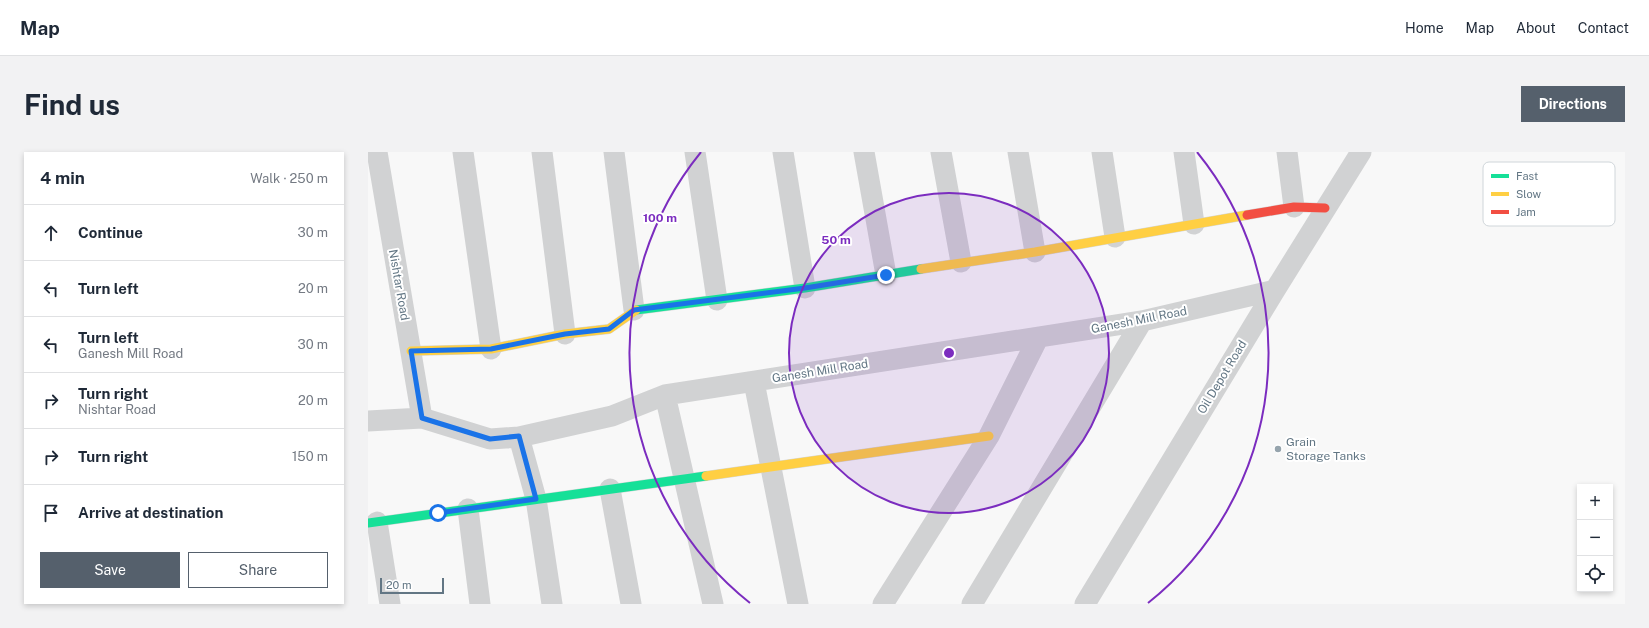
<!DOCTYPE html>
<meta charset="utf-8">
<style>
:root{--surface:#fff;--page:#f2f2f3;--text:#1f2937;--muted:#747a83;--line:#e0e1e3;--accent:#55606c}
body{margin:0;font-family:"Public Sans",sans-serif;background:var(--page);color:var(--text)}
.controls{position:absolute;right:12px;bottom:12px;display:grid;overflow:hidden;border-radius:0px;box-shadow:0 2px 6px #0003}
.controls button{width:36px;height:36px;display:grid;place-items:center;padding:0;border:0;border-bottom:1px solid var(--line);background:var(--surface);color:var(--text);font:20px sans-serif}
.scale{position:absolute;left:12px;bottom:10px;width:64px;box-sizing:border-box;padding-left:4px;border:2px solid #627684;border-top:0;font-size:11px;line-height:14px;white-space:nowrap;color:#627684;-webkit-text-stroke:3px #fff;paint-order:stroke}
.stop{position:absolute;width:12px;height:12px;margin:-9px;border:3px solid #1a73e8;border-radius:50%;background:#fff}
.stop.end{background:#1a73e8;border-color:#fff;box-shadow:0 1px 4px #0008}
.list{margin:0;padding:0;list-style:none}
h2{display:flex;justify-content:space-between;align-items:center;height:52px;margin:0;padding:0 16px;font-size:17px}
h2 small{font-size:13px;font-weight:400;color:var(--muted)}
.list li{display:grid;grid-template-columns:26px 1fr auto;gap:12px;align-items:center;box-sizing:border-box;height:56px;padding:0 16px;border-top:1px solid var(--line)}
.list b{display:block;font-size:15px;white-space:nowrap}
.list p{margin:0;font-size:13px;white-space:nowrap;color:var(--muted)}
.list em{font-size:13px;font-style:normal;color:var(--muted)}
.actions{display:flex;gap:8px;padding:12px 16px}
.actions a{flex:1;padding:9px 0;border:1px solid var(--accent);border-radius:0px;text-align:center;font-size:14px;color:var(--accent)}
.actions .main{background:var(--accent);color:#fff}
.icon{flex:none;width:22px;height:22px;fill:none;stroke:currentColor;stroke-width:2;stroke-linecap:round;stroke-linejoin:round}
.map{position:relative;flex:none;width:1257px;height:452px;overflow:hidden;border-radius:0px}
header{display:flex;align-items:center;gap:24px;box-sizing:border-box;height:56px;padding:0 20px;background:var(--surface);border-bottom:1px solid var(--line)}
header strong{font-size:19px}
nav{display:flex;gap:22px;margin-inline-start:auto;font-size:14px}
.intro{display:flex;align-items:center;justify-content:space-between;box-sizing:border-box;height:96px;padding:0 24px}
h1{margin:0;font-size:28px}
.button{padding:10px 18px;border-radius:0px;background:var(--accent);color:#fff;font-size:14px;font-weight:700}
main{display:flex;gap:24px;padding:0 24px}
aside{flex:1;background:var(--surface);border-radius:0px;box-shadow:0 2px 6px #0003}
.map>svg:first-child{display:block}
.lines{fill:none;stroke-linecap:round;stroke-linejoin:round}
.fast-casing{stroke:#d5d6d7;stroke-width:10}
.slow-casing{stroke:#d5d6d7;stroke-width:10}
.jam-casing{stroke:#d5d6d7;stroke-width:10}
.street{stroke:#d1d2d3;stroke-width:21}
.fast{stroke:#16e098;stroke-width:9}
.slow{stroke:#ffcf43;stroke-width:9}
.jam{stroke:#f24e42;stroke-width:9}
.route{stroke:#1a73e8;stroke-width:5}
.ring{fill:none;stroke:#7b2cbf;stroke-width:2}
.poi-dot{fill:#96a4ad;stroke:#fff;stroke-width:1.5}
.labels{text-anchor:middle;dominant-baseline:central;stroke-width:4;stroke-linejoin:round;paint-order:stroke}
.street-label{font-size:12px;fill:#627684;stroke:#fff}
.poi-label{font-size:12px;fill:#627684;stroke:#fff;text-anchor:start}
.key{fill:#fff;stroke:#d0d6da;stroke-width:1}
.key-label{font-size:11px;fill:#627684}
.centre{fill:#7b2cbf;stroke:#fff;stroke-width:2}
.ring-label{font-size:12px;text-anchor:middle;font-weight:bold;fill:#7b2cbf;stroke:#fff;stroke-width:4;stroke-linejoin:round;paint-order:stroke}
</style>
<header>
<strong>Map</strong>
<nav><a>Home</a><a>Map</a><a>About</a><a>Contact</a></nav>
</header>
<div class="intro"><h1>Find us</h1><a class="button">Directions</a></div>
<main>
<aside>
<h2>4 min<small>Walk · 250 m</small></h2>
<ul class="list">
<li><svg class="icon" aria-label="ahead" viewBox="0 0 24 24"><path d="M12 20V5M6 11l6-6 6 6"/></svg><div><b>Continue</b></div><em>30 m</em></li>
<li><svg class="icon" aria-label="left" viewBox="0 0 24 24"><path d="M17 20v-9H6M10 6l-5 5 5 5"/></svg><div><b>Turn left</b></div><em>20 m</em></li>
<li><svg class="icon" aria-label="left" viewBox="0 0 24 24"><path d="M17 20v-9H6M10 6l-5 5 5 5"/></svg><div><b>Turn left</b><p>Ganesh Mill Road</p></div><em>30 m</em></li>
<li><svg class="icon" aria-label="right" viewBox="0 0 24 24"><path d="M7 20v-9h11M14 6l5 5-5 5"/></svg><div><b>Turn right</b><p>Nishtar Road</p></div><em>20 m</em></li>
<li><svg class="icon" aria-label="right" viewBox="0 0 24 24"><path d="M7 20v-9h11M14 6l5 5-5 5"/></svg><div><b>Turn right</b></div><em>150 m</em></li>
<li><svg class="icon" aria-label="arrive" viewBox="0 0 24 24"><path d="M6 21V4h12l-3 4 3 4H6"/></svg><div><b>Arrive at destination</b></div></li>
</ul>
<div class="actions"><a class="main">Save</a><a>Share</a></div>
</aside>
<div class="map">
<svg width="1257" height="452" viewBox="0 0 1257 452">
<rect width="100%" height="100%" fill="#f8f8f8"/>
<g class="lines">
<g class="fast-casing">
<path id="fast" d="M268,158L437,136L553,117
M0,371L338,324"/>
</g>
<g class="slow-casing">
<path id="slow" d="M553,117L667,100L879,63
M43,199L123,197L197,182L241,177L268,158
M338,324L621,284"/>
</g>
<g class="jam-casing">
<path id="jam" d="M879,63L926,55L957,56"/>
</g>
<path class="street" d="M9,0L54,266
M95,0L123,197
M174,0L197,182
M246,0L266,158
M327,0L349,148
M415,0L437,136
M496,0L518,123
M573,0L593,110
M650,0L667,100
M734,0L747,85
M816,0L826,72
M919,0L926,55
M386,230L430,452
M297,243L345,452
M0,269L54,266L122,287L151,285L244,264L297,243L774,169L907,138
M151,285L168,347L184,452
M242,337L263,452
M100,357L112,452
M9,370L22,452
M515,452L621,284L670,186
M604,452L774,169
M717,452L907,138L993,0"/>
<use href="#fast" class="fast"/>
<use href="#slow" class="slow"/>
<use href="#jam" class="jam"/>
</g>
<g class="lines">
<path class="route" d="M70,361L168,347L151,284L122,287L54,266L43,199L123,197L197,182L241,177L266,158L437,136L518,123"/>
</g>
<circle cx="581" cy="201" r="160" fill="#7b2cbf" fill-opacity=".12"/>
<g class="ring">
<circle cx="581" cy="201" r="160"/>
<path d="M382 451A319 319 0 0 1 333 0M829 0A319 319 0 0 1 780 451"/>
</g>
<circle class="poi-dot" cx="910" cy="297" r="4"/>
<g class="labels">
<g class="street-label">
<text transform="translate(31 133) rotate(80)">Nishtar Road</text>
<text transform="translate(771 168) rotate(-11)">Ganesh Mill Road</text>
<text transform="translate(452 219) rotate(-9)">Ganesh Mill Road</text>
<text transform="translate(854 225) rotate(-59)">Oil Depot Road</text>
</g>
<g class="poi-label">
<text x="918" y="290">Grain<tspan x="918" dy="14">Storage Tanks</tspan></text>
</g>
</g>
<rect x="1115" y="10" width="132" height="64" rx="6" class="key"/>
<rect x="1123" y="22" width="18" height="4" fill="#16e098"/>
<rect x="1123" y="40" width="18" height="4" fill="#ffcf43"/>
<rect x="1123" y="58" width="18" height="4" fill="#f24e42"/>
<g class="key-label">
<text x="1148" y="28">Fast</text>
<text x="1148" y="46">Slow</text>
<text x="1148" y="64">Jam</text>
</g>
<circle cx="581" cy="201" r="6" class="centre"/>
<g class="ring-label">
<text x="292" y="70">100 m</text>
<text x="468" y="92">50 m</text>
</g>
</svg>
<div class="controls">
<button>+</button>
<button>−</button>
<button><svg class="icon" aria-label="locate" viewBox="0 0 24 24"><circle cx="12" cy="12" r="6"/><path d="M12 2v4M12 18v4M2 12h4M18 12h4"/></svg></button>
</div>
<div class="scale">20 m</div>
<div class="stop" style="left:70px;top:361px"></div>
<div class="stop end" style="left:518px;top:123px"></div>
</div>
</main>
